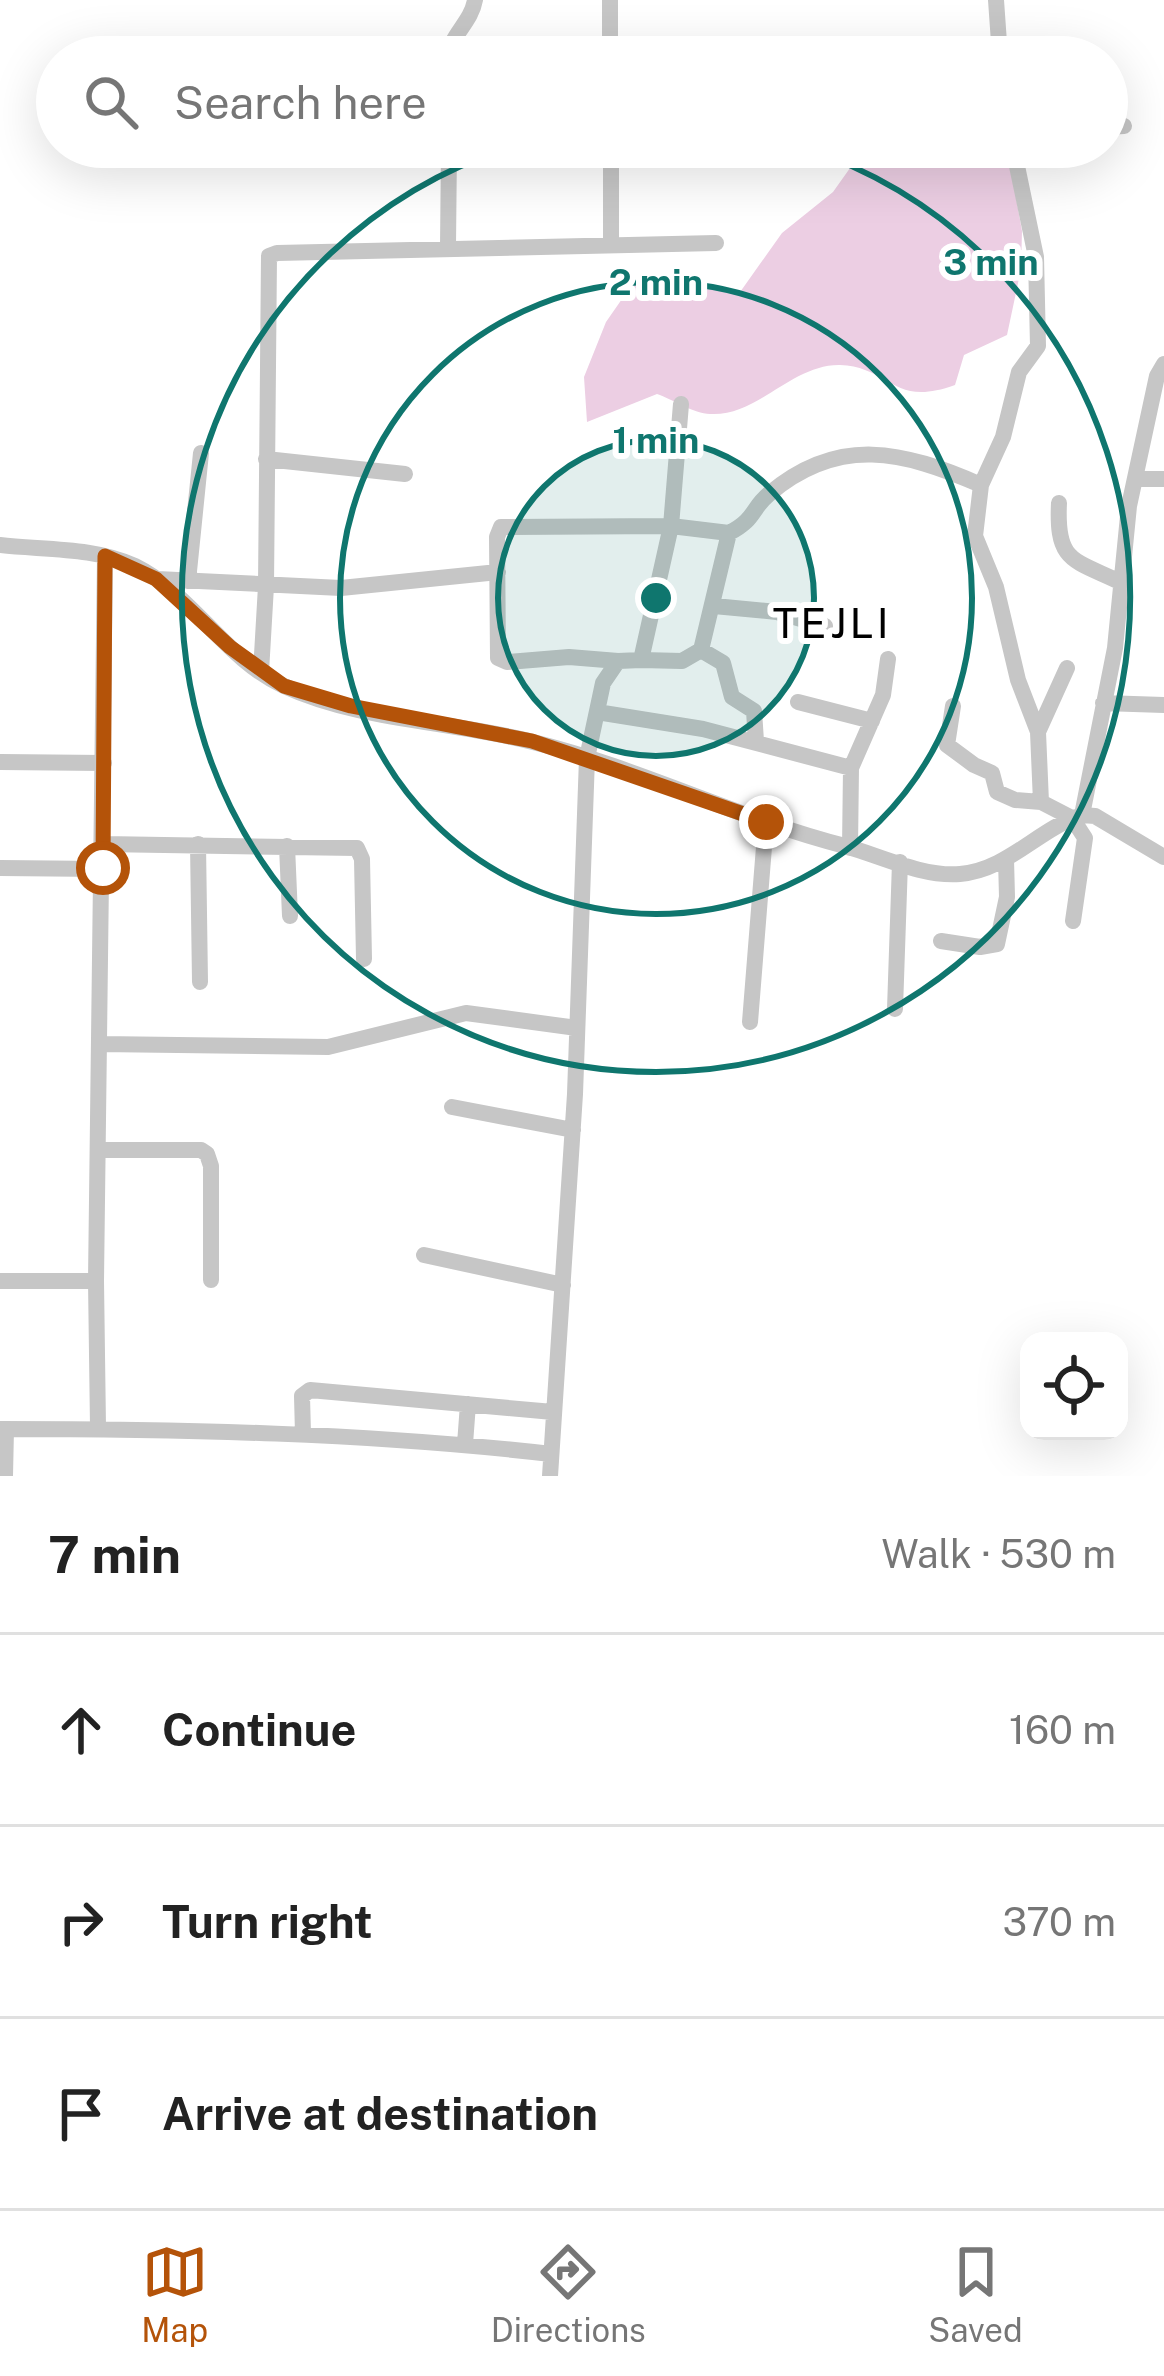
<!DOCTYPE html>
<meta charset="utf-8">
<style>
:root{--surface:#fff;--page:#f2f2f2;--text:#222;--muted:#767676;--line:#e0e0e0;--accent:#b45309}
body{margin:0;font-family:"Public Sans",sans-serif;background:var(--page);color:var(--text)}
.controls{position:absolute;right:36px;bottom:36px;display:grid;overflow:hidden;border-radius:24px;box-shadow:0 12px 48px #0002}
.controls button{width:108px;height:108px;display:grid;place-items:center;padding:0;border:0;border-bottom:3px solid var(--line);background:var(--surface);color:var(--text);font:60px sans-serif}
.stop{position:absolute;width:36px;height:36px;margin:-27px;border:9px solid #b45309;border-radius:50%;background:#fff}
.stop.end{background:#b45309;border-color:#fff;box-shadow:0 3px 12px #0008}
.list{margin:0;padding:0;list-style:none}
h2{display:flex;justify-content:space-between;align-items:center;height:156px;margin:0;padding:0 48px;font-size:51px}
h2 small{font-size:39px;font-weight:400;color:var(--muted)}
.list li{display:grid;grid-template-columns:78px 1fr auto;gap:36px;align-items:center;box-sizing:border-box;height:192px;padding:0 48px;border-top:3px solid var(--line)}
.list b{display:block;font-size:45px;white-space:nowrap}
.list em{font-size:39px;font-style:normal;color:var(--muted)}
.icon{flex:none;width:66px;height:66px;fill:none;stroke:currentColor;stroke-width:2;stroke-linecap:round;stroke-linejoin:round}
.map{position:relative;flex:none;width:1164px;height:1476px;overflow:hidden}
.search{position:absolute;background:var(--surface);box-shadow:0 12px 48px #0002;left:36px;right:36px;top:36px;height:132px;display:flex;align-items:center;gap:30px;box-sizing:border-box;padding:0 42px;border-radius:66px;color:var(--muted);font-size:45px}
.sheet{height:732px;background:var(--surface)}
nav{display:flex;justify-content:space-around;align-items:center;box-sizing:border-box;height:168px;border-top:3px solid var(--line);background:var(--surface);font-size:33px;color:var(--muted)}
nav a{display:grid;justify-items:center;gap:6px}
nav .on{color:var(--accent)}
.map>svg:first-child{display:block}
.water{fill:#eccee3}
.lines{fill:none;stroke-linecap:round;stroke-linejoin:round}
.minor{stroke:#c6c6c6;stroke-width:16}
.route{stroke:#b45309;stroke-width:15}
.ring{fill:none;stroke:#0f766e;stroke-width:6}
.labels{text-anchor:middle;dominant-baseline:central;stroke-width:12;stroke-linejoin:round;paint-order:stroke}
.quarter-label{font-size:42px;letter-spacing:3px;fill:#000;stroke:#fff}
.centre{fill:#0f766e;stroke:#fff;stroke-width:6}
.ring-label{font-size:36px;text-anchor:middle;font-weight:bold;fill:#0f766e;stroke:#fff;stroke-width:12;stroke-linejoin:round;paint-order:stroke}
</style>
<div class="map">
<svg width="1164" height="1476" viewBox="0 0 1164 1476">
<rect width="100%" height="100%" fill="#fff"/>
<path class="water" d="M865,147H1007L1022,231L1021,269L1007,335L964,355L955,385C892,408 891,367 840,365C792,364 757,417 710,414C694,414 672,399 657,394L587,422L584,377L606,322L631,286L673,272L738,295L782,233L833,192Z"/>
<g class="lines">
<path class="minor" d="M610,0V57
M996,0L1000,57
M448,57C451,34 471,23 475,0
M1107,127L1124,126
M611,147V245
M1013,147L1036,257L1038,346L1019,372L1003,437L981,485L975,536L996,587L1018,680L1038,732L1041,802L1072,818L1085,838L1073,921
M448,246L449,147
M266,459L405,474
M1136,479H1164
M1059,503C1056,563 1073,559 1122,583
M0,545C43,550 95,547 135,566C192,594 225,659 284,686C360,721 452,721 533,742C639,768 739,819 845,846C881,856 922,877 960,874C1008,870 1038,829 1082,815L1095,816L1164,857
M157,579L341,588L498,572
M188,581L201,453
M714,606L777,612L825,626
M701,650L723,663L732,697L754,711L756,741
M641,660L682,661L701,650L729,533C756,519 751,509 769,494C839,435 903,451 981,485
M618,661L569,657L507,662L498,658L497,537L501,527L671,526L729,533
M261,672L266,586L269,256L277,253L716,243
M798,702L872,721
M1103,703L1164,705
M953,706L947,745L974,765L992,773L997,792L1015,800L1041,802
M597,712L703,729L851,768
M1038,732L1067,668
M0,762L104,763
M1082,815L1115,648L1129,506L1157,376L1164,364
M103,844L357,848L362,859L364,959
M198,844L200,982
M287,846L290,916
M850,848L851,768L883,695L888,659
M0,868L103,869
M941,941L980,947L997,944L1007,897L1006,859
M895,1009L900,862
M750,1022L766,822
M100,1044L328,1047L466,1013L577,1028
M452,1107L573,1130
M98,1150H201L207,1154L211,1166V1280
M424,1255L563,1285
M0,1281H96
M98,1427L96,1281L105,556
M0,1429C184,1429 368,1433 551,1454
M303,1434L302,1396L310,1390L553,1412
M465,1444L468,1404
M5,1476L6,1429
M550,1476L575,1094L587,758L603,683L618,661L641,660L671,526L681,404"/>
</g>
<g class="lines">
<path class="route" d="M103,868L105,556L156,579L230,647L284,686L351,706L532,741L766,822"/>
</g>
<circle cx="656" cy="598" r="158" fill="#0f766e" fill-opacity=".12"/>
<g class="ring">
<circle cx="656" cy="598" r="158"/>
<circle cx="656" cy="598" r="316"/>
<path d="M802 147A474 474 0 1 1 510 147"/>
</g>
<g class="labels">
<g class="quarter-label">
<text x="832" y="622">TEJLI</text>
</g>
</g>
<circle cx="656" cy="598" r="18" class="centre"/>
<g class="ring-label">
<text x="991" y="275">3 min</text>
<text x="656" y="295">2 min</text>
<text x="656" y="453">1 min</text>
</g>
</svg>
<div class="controls">
<button><svg class="icon" aria-label="locate" viewBox="0 0 24 24"><circle cx="12" cy="12" r="6"/><path d="M12 2v4M12 18v4M2 12h4M18 12h4"/></svg></button>
</div>
<div class="stop" style="left:103px;top:868px"></div>
<div class="stop end" style="left:766px;top:822px"></div>
<div class="search"><svg class="icon" aria-label="search" viewBox="0 0 24 24"><circle cx="10" cy="10" r="6"/><path d="M15 15l6 6"/></svg>Search here</div>
</div>
<section class="sheet">
<h2>7 min<small>Walk · 530 m</small></h2>
<ul class="list">
<li><svg class="icon" aria-label="ahead" viewBox="0 0 24 24"><path d="M12 20V5M6 11l6-6 6 6"/></svg><div><b>Continue</b></div><em>160 m</em></li>
<li><svg class="icon" aria-label="right" viewBox="0 0 24 24"><path d="M7 20v-9h11M14 6l5 5-5 5"/></svg><div><b>Turn right</b></div><em>370 m</em></li>
<li><svg class="icon" aria-label="arrive" viewBox="0 0 24 24"><path d="M6 21V4h12l-3 4 3 4H6"/></svg><div><b>Arrive at destination</b></div></li>
</ul>
</section>
<nav>
<a class="on"><svg class="icon" aria-label="map" viewBox="0 0 24 24"><path d="M3 6l6-2 6 2 6-2v14l-6 2-6-2-6 2zM9 4v14M15 6v14"/></svg>Map</a>
<a><svg class="icon" aria-label="directions" viewBox="0 0 24 24"><path d="M12 3l9 9-9 9-9-9zM9 14v-3h6M13 9l2 2-2 2"/></svg>Directions</a>
<a><svg class="icon" aria-label="saved" viewBox="0 0 24 24"><path d="M7 4h10v16l-5-4-5 4z"/></svg>Saved</a>
</nav>
